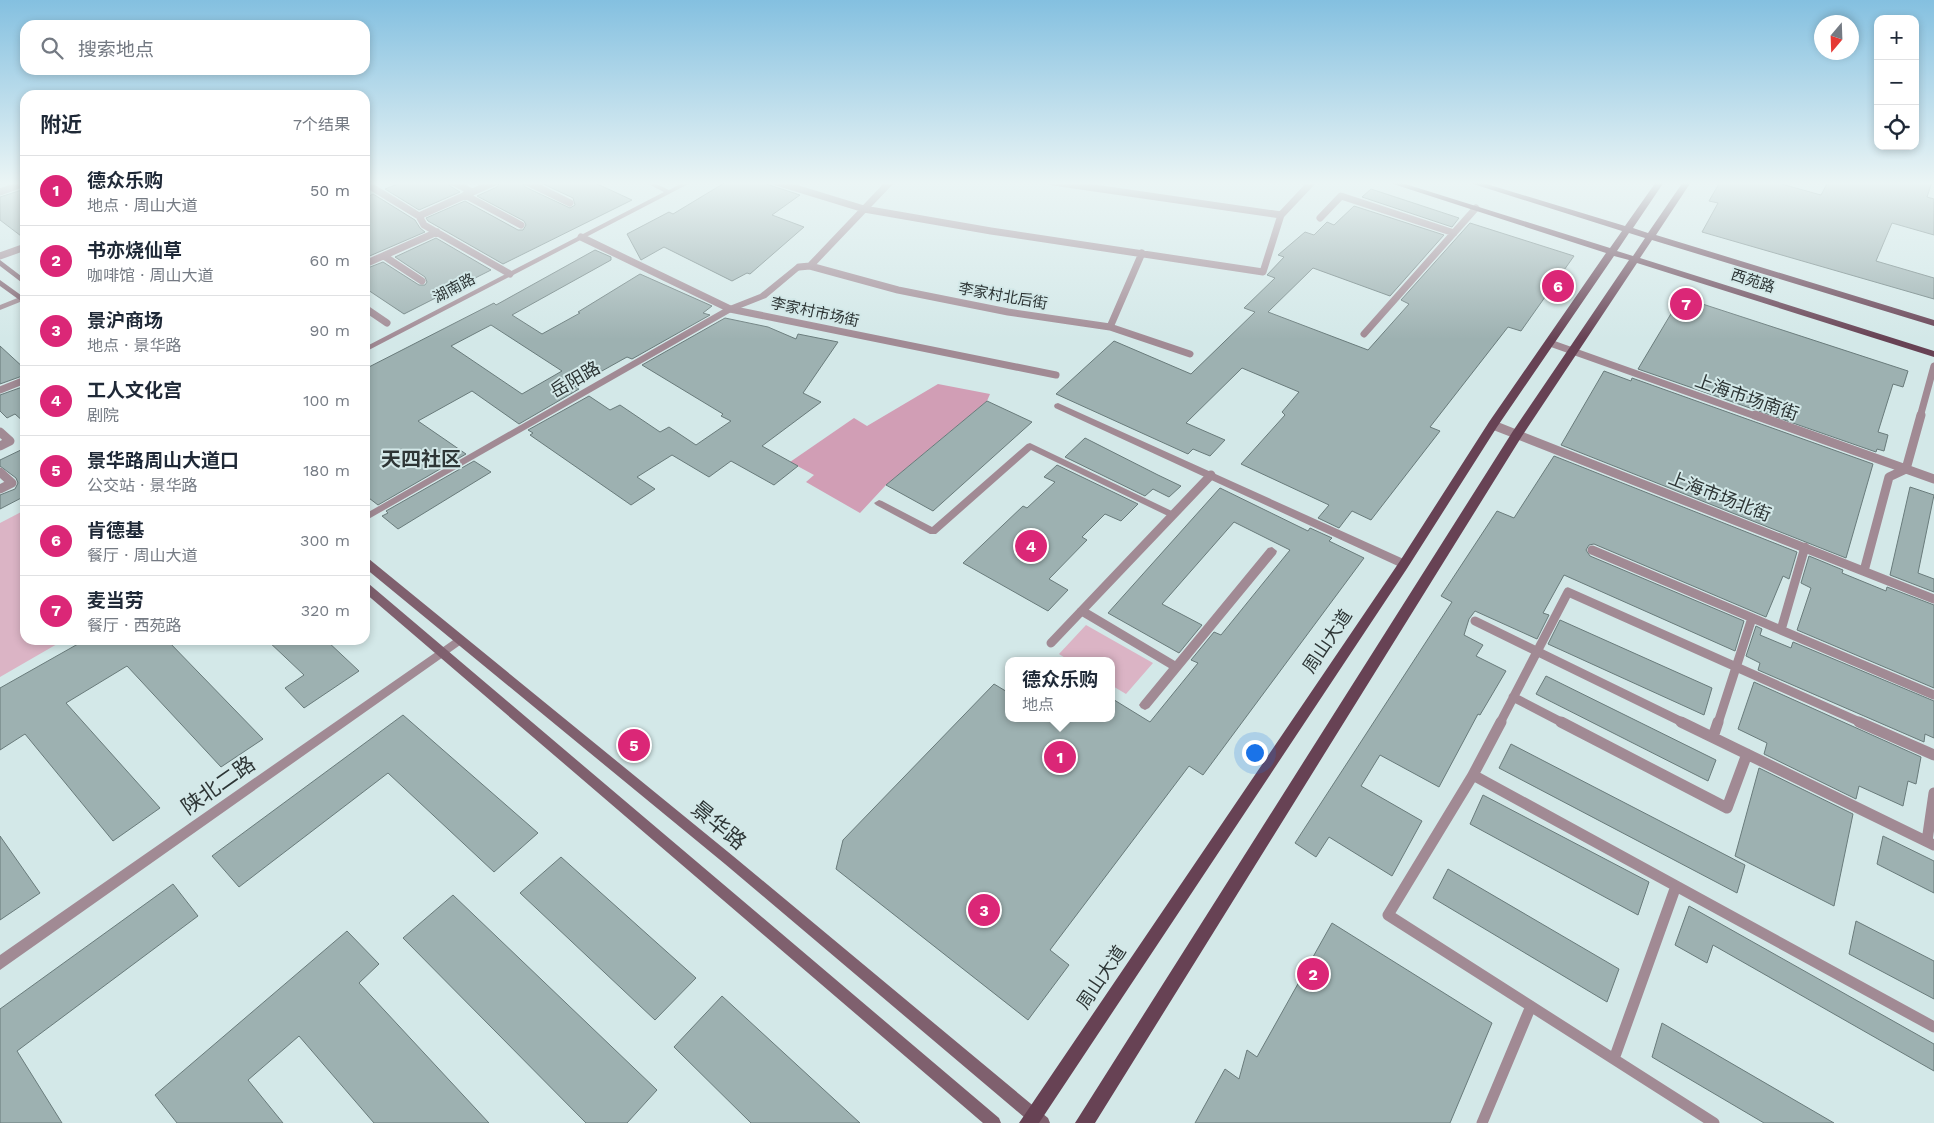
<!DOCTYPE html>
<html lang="zh">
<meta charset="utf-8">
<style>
:root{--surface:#fff;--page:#f6f6f7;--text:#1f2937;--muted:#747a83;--line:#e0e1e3;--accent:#db2777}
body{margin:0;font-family:"Work Sans","Noto Sans SC",sans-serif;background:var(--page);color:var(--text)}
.controls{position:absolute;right:15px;top:15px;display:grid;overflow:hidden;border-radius:10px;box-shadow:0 2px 8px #0003}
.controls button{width:45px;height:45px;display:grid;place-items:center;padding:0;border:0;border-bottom:1px solid var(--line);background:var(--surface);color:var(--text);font:25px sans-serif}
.compass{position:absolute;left:1814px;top:15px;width:45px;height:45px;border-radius:50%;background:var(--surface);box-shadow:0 2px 8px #0003;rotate:199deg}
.you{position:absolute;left:1254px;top:752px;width:18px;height:18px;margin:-12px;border:4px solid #fff;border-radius:50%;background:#1a73e8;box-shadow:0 0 0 8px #1a73e833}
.badge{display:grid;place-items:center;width:32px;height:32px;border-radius:50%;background:var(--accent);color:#fff;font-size:16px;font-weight:700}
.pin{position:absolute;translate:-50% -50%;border:2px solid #fff;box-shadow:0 1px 5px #0006}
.popup{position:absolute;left:1005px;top:657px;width:110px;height:65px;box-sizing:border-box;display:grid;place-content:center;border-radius:10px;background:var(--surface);filter:drop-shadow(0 1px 4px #0005);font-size:16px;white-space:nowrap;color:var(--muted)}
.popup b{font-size:19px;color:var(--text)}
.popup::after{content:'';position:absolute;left:50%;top:100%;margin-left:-10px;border:10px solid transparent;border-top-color:var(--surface)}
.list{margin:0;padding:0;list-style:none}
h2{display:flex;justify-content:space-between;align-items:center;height:65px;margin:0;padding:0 20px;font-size:21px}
h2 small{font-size:16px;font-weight:400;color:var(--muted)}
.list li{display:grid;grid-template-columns:32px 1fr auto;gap:15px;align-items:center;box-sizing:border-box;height:70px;padding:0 20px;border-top:1px solid var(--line)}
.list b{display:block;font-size:19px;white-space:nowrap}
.list p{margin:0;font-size:16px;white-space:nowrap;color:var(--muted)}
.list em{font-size:16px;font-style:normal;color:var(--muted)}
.icon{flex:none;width:28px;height:28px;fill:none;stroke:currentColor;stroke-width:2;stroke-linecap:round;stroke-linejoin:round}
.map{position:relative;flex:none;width:1934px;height:1123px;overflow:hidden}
.search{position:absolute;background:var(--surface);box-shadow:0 2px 8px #0003;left:20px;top:20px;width:350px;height:55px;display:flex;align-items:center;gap:12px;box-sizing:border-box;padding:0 18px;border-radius:15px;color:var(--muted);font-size:19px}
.panel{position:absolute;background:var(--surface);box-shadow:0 2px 8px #0003;left:20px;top:90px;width:350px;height:555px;border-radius:15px}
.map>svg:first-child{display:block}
.green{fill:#dbb4c5}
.forest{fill:#d19eb5}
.building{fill:#9db1b1;stroke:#697b7b;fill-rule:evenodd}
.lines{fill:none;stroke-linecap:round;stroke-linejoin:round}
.service-far2{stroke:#a18a94;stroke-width:7}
.service-far1{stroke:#a18a94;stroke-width:9}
.service{stroke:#a18a94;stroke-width:11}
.pedestrian{fill:#a18a94;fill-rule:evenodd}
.minor{fill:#a18a94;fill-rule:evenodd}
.secondary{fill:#7f606e;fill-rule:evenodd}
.primary{fill:#674254;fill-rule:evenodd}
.labels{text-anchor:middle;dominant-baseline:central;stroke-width:4;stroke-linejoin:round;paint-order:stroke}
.far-street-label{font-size:15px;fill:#2d3535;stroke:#d3e8e8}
.street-label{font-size:18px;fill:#2d3535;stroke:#d3e8e8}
.quarter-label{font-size:20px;font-weight:bold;fill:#2d3535;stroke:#d3e8e8}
.near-street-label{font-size:21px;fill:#2d3535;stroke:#d3e8e8}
</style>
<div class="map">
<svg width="1934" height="1123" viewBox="0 0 1934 1123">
<rect width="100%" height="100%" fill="#d3e8e8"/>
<path class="green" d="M25,510V640H64L0,677V523Z
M1086,625L1153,663L1126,694L1111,685V661H1070L1059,654Z"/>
<path class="forest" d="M938,384L990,394L987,401L886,485L860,513L806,482L814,475L790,462L854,418L867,426Z"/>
<path class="building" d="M403,182H448L450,186L460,192L419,210L385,189Z
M500,182H522L525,187L570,208L575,205L573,198L539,182H593L632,200L503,264L428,221L426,218L465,201L518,230H523L526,225L524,221L477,196L497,187Z
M726,182H760L800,195L772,215L804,227L750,274L747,273L732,281L664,247L641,260L627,234L669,212L673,214Z
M1720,182H1774L1821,195L1828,182H1932L1927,197L1934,199V235L1892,223L1876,261L1934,278V299L1702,232L1718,203L1709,201Z
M25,189V239L0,220V197Z
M1371,189L1459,218L1452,227L1362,197Z
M373,194L415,220L420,228L425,232L365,258V198Z
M1354,206L1444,235L1390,296L1313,268L1268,312L1368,350L1409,304L1401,300L1470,223L1574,256L1521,331L1508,327L1430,427L1440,431L1371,520L1352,511L1339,528L1318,518L1329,505L1241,464L1285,415L1282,412L1299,392L1242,368L1186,423L1225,440L1210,456L1193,449L1188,454L1056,394L1114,341L1191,374L1255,312L1244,308L1275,278L1267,275L1284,257L1278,255L1305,232L1314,235L1327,222L1334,225Z
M436,238L491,270L404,314L365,288V269L383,262L419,285H425L427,282L425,277L395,257Z
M595,250L611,257V260L512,315L542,334L580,313L578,312L640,274L712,306L703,313L710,315L632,359L627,357L575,386L579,389L519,424L472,391L418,421L466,454L378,505L365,495V369L494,303L496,305ZM491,325L562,371L522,394L451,346Z
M1681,297L1908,371L1903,387L1893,384L1878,432L1888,435L1884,451L1877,449L1876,452L1638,369Z
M725,318L768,327L796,339L798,334L838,342L803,393L821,402L762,446L798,466L774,485L731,461L709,477L672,455L637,477L655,489L631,505L530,435L533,433L528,430L589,396L610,410L620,405L660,432L669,427L696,445L731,421L721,416L723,414L642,365Z
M0,346L25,369V375L0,384Z
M1604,371L1631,381L1632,378L1873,464L1846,558L1561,445Z
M25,386V423L15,414L7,418L0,411V395Z
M987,401L1032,422L933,511L886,485Z
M1085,438L1158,475L1181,486L1169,497L1153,489L1145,496L1065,457Z
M25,448V496L0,509V495L15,489L18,483L16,478L0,466V460Z
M1554,456L1797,552L1789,579L1783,576L1766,617L1594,544L1589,545L1586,550L1590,556L1744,621L1735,651L1564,575L1543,613L1549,615L1537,639L1475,611L1469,619L1464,635L1483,645L1476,656L1506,671L1480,715L1478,714L1439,787L1380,755L1361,786L1422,821L1392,876L1329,837L1316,857L1295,843L1452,602L1441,596L1497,511L1514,518Z
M474,461L491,472L398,529L382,516L388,513L386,511Z
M1057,465L1138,504L1121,521L1105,514L1082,537L1087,540L1049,579L1068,590L1048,611L963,563L1023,506L1027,508L1055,482L1044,477Z
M1910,487L1934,495L1918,573L1934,579V592L1890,575Z
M1220,488L1308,531L1310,528L1332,538L1329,541L1364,558L1203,775L1189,766L1050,950L1069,965L1028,1020L836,869L843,840L994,684L1009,693V718H1111V698L1150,722L1198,663L1191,660L1214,632L1221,635L1290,550L1234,522L1162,604L1202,625L1179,653L1108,613Z
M1809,556L1843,570L1842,573L1886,591L1887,587L1934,605V688L1797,630L1811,588L1801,583Z
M1560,620L1712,688L1704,715L1548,644Z
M1756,626L1762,629L1760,635L1791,648L1793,642L1934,701V738L1925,734L1924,742L1758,670L1760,663L1746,656Z
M85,640H167L263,739L221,767L127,666L66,703L160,808L113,841L25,734L0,750V688Z
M267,640H326L359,671L304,708L285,688L304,675Z
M1546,676L1716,760L1708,781L1536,694Z
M1754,682L1921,757L1916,784L1908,781L1903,806L1859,786L1856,799L1764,754L1767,743L1738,729Z
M403,715L538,833L494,872L388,773L239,887L212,856Z
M1511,744L1745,865L1737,893L1499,768Z
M1759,768L1853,814L1834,906L1735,856Z
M1483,795L1649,882L1638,915L1470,824Z
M0,836L40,893L0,920Z
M1883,836L1934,861V893L1877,864Z
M561,857L696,978L655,1020L520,893Z
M1448,869L1619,969L1607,1002L1433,898Z
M173,884L198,916L17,1051L62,1123H0V1009Z
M453,895L657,1090L627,1123H586L403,938Z
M1689,906L1934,1044V1071L1713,945L1707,963L1675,945Z
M1856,921L1934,961V999L1849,954Z
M1332,923L1492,1023L1450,1123H1195L1225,1069L1239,1079L1247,1050L1257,1057Z
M347,931L379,964L359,983L489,1123H374L299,1036L248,1080L283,1123H177L155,1095Z
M722,996L860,1123H751L674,1047Z
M1662,1023L1834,1123H1764L1652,1057Z"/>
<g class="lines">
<path class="service-far2" d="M453,182L472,192
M527,182L570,203
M776,182L864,209L991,231L1263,272L1281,215L1312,182
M1053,182L1281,215
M365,183L419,216L424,225L510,274
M0,192L25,183
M465,195L521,225
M419,216L495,182
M1320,218L1341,196L1454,233
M581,237L730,309L1056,375
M0,256L25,247
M384,256L422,281
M365,264L437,232
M810,266L898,290L1008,312L1110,327L1190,354
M799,267L810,266L890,182
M365,308L387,323
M1110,327L1142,253
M1364,334L1476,208
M1550,343L1758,417
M0,390L25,380
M1920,417L1934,366"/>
<path class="service-far1" d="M1755,415L1934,479
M1493,425L1934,599
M0,432L10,441L0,446
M0,472L12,483L0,489
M1592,550L1934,695
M1864,571L1889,477L1906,469L1921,415
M1475,621L1684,723
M1781,630L1805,547
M1051,643L1211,475
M1513,697L1563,723
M1500,723L1568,592L1862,723
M1718,723L1752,618"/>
<path class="service" d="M1501,722L1473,775L1388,915L1714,1123
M1561,722L1727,808L1747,754
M1681,722L1934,845
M1859,722L1934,755
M1713,737L1718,722
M1473,775L1934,1027
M1927,841L1934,793
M1614,1059L1676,886
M1482,1123L1531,1006"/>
<path class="pedestrian" d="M1058,403L1408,561L1409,564L1404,568L1400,567L1055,408L1054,406L1055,404Z
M1030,443L1176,513L1178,515L1173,518L1170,517L1031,450L936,534H930L876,505L874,503L879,500L882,501L932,527L1027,444Z
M1272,547L1277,551L1276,554L1149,708L1145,710L1141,708L1139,705L1141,702L1169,668L1078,614L1077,611L1078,608H1086L1175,661L1268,548Z"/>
<path class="minor" d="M644,182H652L669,190L684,182H692L365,352V347L664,192Z
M796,265H802L803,267L766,298L733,311L365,521V514L727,307L760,294Z
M25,295V300L0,310V305Z
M459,636L463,637L464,640L463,643L0,970V955Z"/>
<path class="secondary" d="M0,260L25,279V285L0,266Z
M0,280L25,298V304L0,286Z
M365,558L369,559L733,856L1048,1118L1050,1123H1031L725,864L365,568Z
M365,583L369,584L999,1118L1001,1123H983L365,593Z"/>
<path class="primary" d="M1387,182H1399L1610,248L1622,231L1467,182H1480L1625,226L1656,182H1664L1633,228L1648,233L1683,182H1691L1656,235L1934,320V326L1652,240L1640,258L1934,351V357L1637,263L1522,436L1095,1123H1075L1513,431L1629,260L1614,256L1497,427L1408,567L1039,1123H1019L1400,561L1489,422L1606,253ZM1629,233L1645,238L1633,256L1617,251Z"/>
</g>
<linearGradient id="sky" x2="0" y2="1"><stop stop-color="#84c0e0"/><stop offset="0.54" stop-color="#ebf5f5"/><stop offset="1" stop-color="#ebf5f5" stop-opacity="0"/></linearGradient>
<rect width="1934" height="339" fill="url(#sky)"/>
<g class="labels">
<g class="far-street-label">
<text transform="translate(1753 281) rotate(18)">西苑路</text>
<text transform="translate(454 288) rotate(-28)">湖南路</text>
<text transform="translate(1003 296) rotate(10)">李家村北后街</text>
<text transform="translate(815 312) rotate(12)">李家村市场街</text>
</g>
<g class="street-label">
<text transform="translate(575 379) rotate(-30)">岳阳路</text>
<text transform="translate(1747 397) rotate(19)">上海市场南街</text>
<text transform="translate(1720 496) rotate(21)">上海市场北街</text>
<text transform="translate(1327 641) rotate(-56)">周山大道</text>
<text transform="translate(1101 977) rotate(-56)">周山大道</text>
</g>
<g class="quarter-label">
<text x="421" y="459">天四社区</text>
</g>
<g class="near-street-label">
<text transform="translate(218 785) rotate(-35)">陕北二路</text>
<text transform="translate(719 825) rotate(39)">景华路</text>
</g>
</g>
</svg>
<div class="controls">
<button>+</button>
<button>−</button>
<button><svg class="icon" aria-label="locate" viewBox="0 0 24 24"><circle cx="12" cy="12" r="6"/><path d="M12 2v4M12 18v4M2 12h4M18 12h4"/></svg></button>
</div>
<svg class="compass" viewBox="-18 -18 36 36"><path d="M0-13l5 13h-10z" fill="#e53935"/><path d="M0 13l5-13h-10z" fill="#747a83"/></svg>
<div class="you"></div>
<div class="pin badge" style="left:1060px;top:757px">1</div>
<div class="popup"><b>德众乐购</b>地点</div>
<div class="pin badge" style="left:1313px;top:974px">2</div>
<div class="pin badge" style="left:984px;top:910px">3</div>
<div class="pin badge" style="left:1031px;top:546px">4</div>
<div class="pin badge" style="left:634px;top:745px">5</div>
<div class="pin badge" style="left:1558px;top:286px">6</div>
<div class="pin badge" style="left:1686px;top:304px">7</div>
<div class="search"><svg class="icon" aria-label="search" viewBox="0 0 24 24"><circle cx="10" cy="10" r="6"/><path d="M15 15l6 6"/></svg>搜索地点</div>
<section class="panel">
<h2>附近<small>7个结果</small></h2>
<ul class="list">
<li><span class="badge">1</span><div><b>德众乐购</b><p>地点 · 周山大道</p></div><em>50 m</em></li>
<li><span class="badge">2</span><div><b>书亦烧仙草</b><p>咖啡馆 · 周山大道</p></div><em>60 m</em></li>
<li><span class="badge">3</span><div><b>景沪商场</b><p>地点 · 景华路</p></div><em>90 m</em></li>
<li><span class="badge">4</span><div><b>工人文化宫</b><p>剧院</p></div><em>100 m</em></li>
<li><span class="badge">5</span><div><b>景华路周山大道口</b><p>公交站 · 景华路</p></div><em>180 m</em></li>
<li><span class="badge">6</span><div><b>肯德基</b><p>餐厅 · 周山大道</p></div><em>300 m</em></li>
<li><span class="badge">7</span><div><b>麦当劳</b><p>餐厅 · 西苑路</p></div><em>320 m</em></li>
</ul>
</section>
</div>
